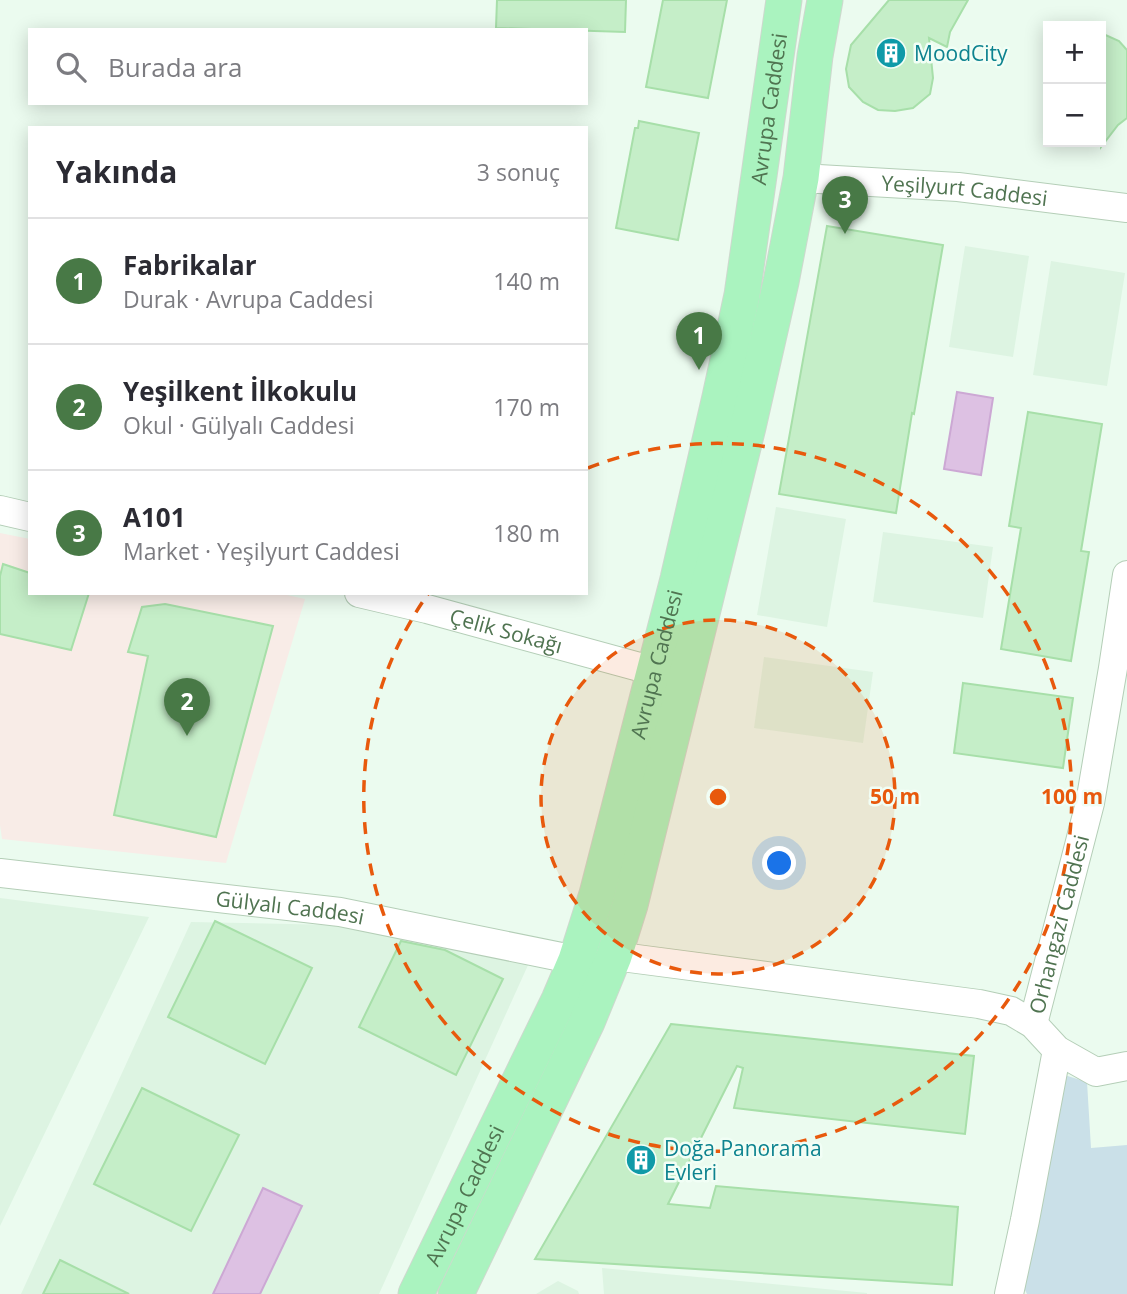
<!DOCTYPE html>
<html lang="tr">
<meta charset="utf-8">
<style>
:root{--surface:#fff;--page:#f2f2f3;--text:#2b2b33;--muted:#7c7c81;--line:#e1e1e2;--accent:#487946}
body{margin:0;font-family:"Open Sans",sans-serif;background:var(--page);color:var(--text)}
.controls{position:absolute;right:21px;top:21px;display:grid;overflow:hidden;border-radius:0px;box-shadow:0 4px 18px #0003}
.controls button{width:63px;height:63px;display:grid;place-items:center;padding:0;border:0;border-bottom:2px solid var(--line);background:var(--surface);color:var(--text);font:35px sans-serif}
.you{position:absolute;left:780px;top:864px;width:24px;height:24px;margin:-18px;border:5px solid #fff;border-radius:50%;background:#1a73e8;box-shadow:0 0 0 10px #1a73e833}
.badge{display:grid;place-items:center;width:46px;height:46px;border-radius:50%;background:var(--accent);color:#fff;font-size:23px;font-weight:700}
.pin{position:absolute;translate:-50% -58px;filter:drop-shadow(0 2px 4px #0008)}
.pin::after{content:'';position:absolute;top:37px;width:24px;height:21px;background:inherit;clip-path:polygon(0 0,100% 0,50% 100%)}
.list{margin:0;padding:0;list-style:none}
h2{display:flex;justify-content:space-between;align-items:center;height:91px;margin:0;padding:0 28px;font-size:30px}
h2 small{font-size:23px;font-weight:400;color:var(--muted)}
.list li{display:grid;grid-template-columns:46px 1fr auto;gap:21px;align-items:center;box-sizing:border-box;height:126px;padding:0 28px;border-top:2px solid var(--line)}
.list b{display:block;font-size:26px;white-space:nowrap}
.list p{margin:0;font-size:23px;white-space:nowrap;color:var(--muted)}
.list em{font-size:23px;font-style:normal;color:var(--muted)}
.icon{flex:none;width:38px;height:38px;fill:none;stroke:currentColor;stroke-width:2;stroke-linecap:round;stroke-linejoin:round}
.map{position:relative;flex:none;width:1127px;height:1294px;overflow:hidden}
.search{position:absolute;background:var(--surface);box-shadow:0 4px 18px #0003;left:28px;top:28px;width:560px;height:77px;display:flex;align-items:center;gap:18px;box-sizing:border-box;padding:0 24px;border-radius:0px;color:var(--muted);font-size:26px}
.panel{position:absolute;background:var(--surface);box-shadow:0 4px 18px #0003;left:28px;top:126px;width:560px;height:469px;border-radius:0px}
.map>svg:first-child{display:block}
.residential{fill:#ddf4e2}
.education{fill:#f8ece7}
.green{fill:#cae0e8}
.water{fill:#ddc1e3;stroke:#cca8d4;stroke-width:2}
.building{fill:#c5eec8;stroke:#a7dfa9;stroke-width:2}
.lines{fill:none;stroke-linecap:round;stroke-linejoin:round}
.minor-casing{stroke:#b4ceb7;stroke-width:30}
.major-casing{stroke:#ced8ce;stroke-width:37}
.minor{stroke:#fff;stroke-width:28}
.major{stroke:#aaf3bf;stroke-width:35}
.ring{fill:none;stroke:#e8590c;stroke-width:3.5;stroke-dasharray:12 9}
.labels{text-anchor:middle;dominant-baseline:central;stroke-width:5;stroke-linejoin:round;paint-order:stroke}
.culture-label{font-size:21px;fill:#0d838f;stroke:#f1fef5;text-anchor:start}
.street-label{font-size:21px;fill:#507451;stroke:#f1fef5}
.centre{fill:#e8590c;stroke:#f1fef5;stroke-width:3.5}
.ring-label{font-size:21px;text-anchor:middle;font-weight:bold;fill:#e8590c;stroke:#f1fef5;stroke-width:5;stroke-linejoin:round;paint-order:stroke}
</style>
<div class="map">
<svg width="1127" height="1294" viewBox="0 0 1127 1294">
<rect width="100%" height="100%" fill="#ebfbef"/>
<path class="residential" d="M965,246L1029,256L1013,357L949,347Z
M1051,261L1125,273L1107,386L1033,375Z
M776,507L846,519L827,627L757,615Z
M883,532L993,547L983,618L873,602Z
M764,657L873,672L863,743L754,728Z
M0,898L149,917L0,1226Z
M191,922L383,926L529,963L379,1294H21Z
M602,1268L867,1293V1294H604Z
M558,1281L578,1291L579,1294H536Z"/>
<path class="education" d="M0,533L30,539V593H278L305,599L226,863L2,839L0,825Z"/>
<path class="green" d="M1058,1073L1087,1082L1091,1148L1127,1145V1294H1027L1019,1278Z"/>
<path class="water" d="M957,392L993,398L981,475L944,469Z
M263,1188L302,1206L260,1294H213Z"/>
<path class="building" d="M497,0H626L625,32L496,28Z
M663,0H727L708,98L646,87Z
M889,0H968L950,32L947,47L929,38L933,78L930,94L913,108L895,111L878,110L863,102L849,87L846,69L851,45Z
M1101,33L1119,41L1127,50V118L1118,125L1101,147Z
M639,121L699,133L678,240L616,228L635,128H638Z
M827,226L943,245L914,414L912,413L896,513L779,494Z
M1028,412L1102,424L1081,551L1089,552L1071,661L1001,649L1021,528L1009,526Z
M3,564L30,573V593H89L71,650L0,634V576Z
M165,604L273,626L216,837L114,815L148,656L128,652L142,607Z
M963,683L1073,698L1063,768L954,753Z
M215,921L312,968L265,1064L168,1017Z
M401,941L445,950L503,979L456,1075L359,1027Z
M671,1024L974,1056L965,1134L734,1108L743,1068L737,1066L668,1204L710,1208L716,1186L958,1207L952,1285L535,1259Z
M142,1088L239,1135L191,1231L94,1184Z
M60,1260L129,1294H43Z"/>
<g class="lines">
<g class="minor-casing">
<g id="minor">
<path id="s1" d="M801,178L958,187L1127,208"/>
<path d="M0,510L30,517"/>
<path id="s2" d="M359,593L427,609L654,671"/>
<path id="s3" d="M0,873L340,912L576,960"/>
<path d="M614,956L979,1004L1011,1011L1033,1024L1057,1050L1096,1072L1127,1066"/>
<path id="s4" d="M1033,1024L1090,803L1113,668L1127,575"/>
<path d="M1009,1294L1025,1220L1057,1050"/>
</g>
</g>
<g class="major-casing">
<g id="major">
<path id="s5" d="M416,1294L559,1000L576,960L597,894L678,579L720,397L742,295L784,0"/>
<path d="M456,1294L587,1022L614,956L630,905L748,427L781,282L801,178L815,56L825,0"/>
</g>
</g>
<use href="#minor" class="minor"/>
<use href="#major" class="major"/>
</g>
<circle cx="718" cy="797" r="177" fill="#e8590c" fill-opacity=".12"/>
<g class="ring">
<circle cx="718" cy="797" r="177"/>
<path d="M588 468A354 354 0 1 1 428 594"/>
</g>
<defs>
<g id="building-disc" transform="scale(1.575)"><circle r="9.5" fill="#0f9aa8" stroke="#f1fef5"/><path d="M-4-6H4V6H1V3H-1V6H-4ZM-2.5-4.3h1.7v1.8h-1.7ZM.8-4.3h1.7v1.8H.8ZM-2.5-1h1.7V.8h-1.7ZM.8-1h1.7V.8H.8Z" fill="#fff"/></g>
</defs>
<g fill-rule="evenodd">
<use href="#building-disc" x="891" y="53"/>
<use href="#building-disc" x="641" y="1160"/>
</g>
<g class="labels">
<g class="culture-label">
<text x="914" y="53">MoodCity</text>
<text x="664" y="1148">Doğa Panorama<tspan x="664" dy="24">Evleri</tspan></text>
</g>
<g class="street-label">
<text stroke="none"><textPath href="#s5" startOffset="1244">Avrupa Caddesi</textPath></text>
<text stroke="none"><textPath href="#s1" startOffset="164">Yeşilyurt Caddesi</textPath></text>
<text stroke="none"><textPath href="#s2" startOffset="152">Çelik Sokağı</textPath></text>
<text stroke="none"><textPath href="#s5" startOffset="677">Avrupa Caddesi</textPath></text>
<text stroke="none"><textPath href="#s3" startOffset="292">Gülyalı Caddesi</textPath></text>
<text stroke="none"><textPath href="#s4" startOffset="103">Orhangazi Caddesi</textPath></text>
<text stroke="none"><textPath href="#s5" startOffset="110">Avrupa Caddesi</textPath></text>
</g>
</g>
<circle cx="718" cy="797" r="10" class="centre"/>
<g class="ring-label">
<text x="895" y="804">50 m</text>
<text x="1072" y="804">100 m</text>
</g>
</svg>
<div class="controls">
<button>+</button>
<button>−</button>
</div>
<div class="you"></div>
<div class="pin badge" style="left:699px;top:370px">1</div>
<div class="pin badge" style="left:187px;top:736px">2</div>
<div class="pin badge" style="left:845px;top:234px">3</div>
<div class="search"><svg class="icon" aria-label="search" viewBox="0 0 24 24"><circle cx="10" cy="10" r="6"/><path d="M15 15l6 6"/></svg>Burada ara</div>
<section class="panel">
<h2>Yakında<small>3 sonuç</small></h2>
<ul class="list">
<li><span class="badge">1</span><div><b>Fabrikalar</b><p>Durak · Avrupa Caddesi</p></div><em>140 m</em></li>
<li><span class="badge">2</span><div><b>Yeşilkent İlkokulu</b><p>Okul · Gülyalı Caddesi</p></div><em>170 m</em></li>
<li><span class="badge">3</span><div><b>A101</b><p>Market · Yeşilyurt Caddesi</p></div><em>180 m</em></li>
</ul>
</section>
</div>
